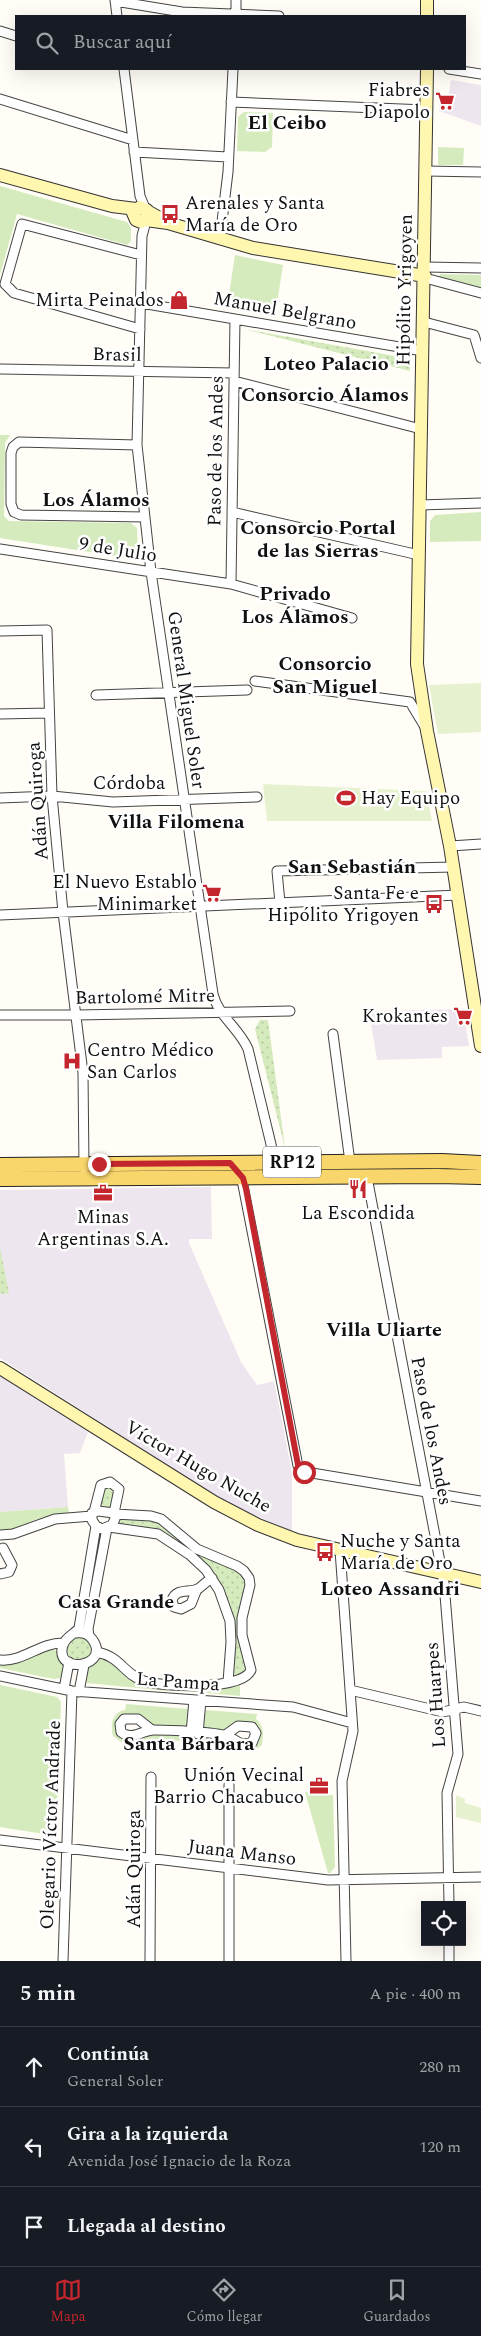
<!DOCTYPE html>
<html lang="es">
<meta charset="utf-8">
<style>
:root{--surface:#171b24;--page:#242831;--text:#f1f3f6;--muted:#9ea1a6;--line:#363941;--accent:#c4262e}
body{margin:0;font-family:Spectral,serif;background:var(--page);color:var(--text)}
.controls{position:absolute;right:15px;bottom:15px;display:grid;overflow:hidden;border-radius:0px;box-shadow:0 5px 20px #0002}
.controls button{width:45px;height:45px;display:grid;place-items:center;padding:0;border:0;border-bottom:1px solid var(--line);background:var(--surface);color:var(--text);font:25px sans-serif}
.stop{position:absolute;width:15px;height:15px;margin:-11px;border:4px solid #c4262e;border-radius:50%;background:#fff}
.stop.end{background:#c4262e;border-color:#fff;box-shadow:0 1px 5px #0008}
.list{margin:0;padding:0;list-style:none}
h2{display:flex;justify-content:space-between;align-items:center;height:65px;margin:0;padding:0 20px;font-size:21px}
h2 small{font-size:16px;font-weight:400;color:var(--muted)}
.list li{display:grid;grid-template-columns:32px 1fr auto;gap:15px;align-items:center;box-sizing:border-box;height:80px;padding:0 20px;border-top:1px solid var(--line)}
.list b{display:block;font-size:19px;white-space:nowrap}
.list p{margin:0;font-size:16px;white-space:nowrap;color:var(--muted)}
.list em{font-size:16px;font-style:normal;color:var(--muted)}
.icon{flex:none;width:28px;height:28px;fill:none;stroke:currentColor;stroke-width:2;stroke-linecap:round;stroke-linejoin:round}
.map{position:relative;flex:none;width:481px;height:1961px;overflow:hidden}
.search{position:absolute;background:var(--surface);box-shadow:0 5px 20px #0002;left:15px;right:15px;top:15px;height:55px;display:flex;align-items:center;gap:12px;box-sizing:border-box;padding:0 18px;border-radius:0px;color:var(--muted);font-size:19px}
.sheet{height:305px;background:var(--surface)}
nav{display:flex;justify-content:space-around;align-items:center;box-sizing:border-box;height:70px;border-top:1px solid var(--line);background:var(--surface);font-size:14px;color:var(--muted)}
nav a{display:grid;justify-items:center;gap:2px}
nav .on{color:var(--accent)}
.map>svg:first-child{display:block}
.industrial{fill:#eee6ef}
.grass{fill:url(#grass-dots)}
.park{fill:#d5ebbd}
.pitch{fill:#e6f2cf}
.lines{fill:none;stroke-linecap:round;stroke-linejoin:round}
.street-casing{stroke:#444;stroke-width:11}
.secondary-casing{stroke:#333;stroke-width:14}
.primary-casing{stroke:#222;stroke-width:16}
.street{stroke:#fff;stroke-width:9}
.secondary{stroke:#fff6b0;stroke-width:12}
.primary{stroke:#f9d66b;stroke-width:14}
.route{stroke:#c4262e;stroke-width:6}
.labels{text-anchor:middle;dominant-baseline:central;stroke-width:5;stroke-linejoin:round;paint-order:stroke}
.shield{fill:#fff;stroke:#585858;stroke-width:1}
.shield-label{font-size:18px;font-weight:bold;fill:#111}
.poi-label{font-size:19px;fill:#111;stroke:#fff;text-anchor:end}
.street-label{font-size:19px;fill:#111;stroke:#fff}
.neighbourhood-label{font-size:20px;font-weight:bold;fill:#111;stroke:#fff}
</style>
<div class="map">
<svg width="481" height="1961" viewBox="0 0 481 1961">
<defs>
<pattern id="grass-dots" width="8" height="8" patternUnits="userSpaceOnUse" patternTransform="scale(1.25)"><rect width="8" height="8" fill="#d5ebbd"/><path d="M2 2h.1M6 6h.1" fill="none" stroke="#b6c8a1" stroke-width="1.8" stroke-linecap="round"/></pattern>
</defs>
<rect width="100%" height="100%" fill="#fffdf5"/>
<path class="industrial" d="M451,80L481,85V126L439,111V104L447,105Z
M463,1009L469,1046L442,1047V1058L377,1060L369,1011Z
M211,1187L212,1239H189V1243L241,1362L257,1385L274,1381L292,1472V1532L250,1513L208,1491L0,1358V1190Z
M0,1376L88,1432L80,1453L64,1454L68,1507L0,1512Z"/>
<path class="grass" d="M244,329L406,358L410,364V371Z
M260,1020H268L285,1148L255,1029Z
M0,1248L9,1293L0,1294Z
M110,1487L115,1491L113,1509L98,1507L103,1488Z
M119,1518L155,1520L232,1566L245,1577L247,1585L239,1614L247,1666L245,1673L237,1676L233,1672L223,1591L163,1534L119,1525Z
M67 1649a12 12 0 1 1 24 0a12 12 0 1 1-24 0Z"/>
<path class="park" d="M244,112L273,113L272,147L265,152L237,151L238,117Z
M438,147L464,148L463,165H438Z
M0,186L127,222L131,228V241L127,245L17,214L0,275Z
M235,255L283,265L275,316L227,308Z
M441,274L481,275V291L436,279Z
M0,435H10L5,443L4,516L9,521L131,523L137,528L138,554L134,559L0,538Z
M481,512V541L430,542V521L435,515Z
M68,1507L69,1513L40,1518L12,1529L0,1530V1512Z
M49,1649L58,1651L64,1667L61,1678L54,1679L0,1668V1664L18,1663Z
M100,1656L168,1688V1691L87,1683L85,1680L87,1667Z
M0,1685L57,1697L61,1702L56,1831L50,1835L0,1827Z
M240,1685V1696L174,1690V1687L214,1690Z
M126,1704L188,1709V1723L185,1728L155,1726L141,1716L122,1714L117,1718C116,1724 114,1733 119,1737C128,1744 140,1736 149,1735C167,1732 195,1738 214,1739C227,1740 247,1754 258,1744L260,1731L256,1724L222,1731L205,1729L203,1725L205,1710L257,1714L256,1719C265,1727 263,1735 262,1745L253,1752L238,1751L227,1745L216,1743L150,1739L138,1743L121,1742L113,1736C110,1725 112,1712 125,1710Z
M305,1792L333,1795L335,1867L330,1873H328Z"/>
<path class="pitch" d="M481,683V732L438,734L429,685Z
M263,784L426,791L432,821H267Z
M456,1795L465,1799V1803L481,1808V1823L456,1817Z"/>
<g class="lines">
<g class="street-casing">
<path id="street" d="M115,0L117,16
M115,1L182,12L279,16
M236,16V0
M0,31L16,36
M124,69L140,196L145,208
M449,69L481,74
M0,99L133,140
M231,102L426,110
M134,152L228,157
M426,171L481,172
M146,221L142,236L137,445L151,572L213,994C218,1016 239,1028 248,1049L276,1165
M220,238L228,172L233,69
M425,267L481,268
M425,278L481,293
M141,303L423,351
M424,322L474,335L481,358
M140,329L14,293L5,284L22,224L141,255
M0,369L234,373
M234,381L421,429
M137,445L19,442L13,447L11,453V504L14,512L21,515L145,517
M420,505L481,503
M232,512L419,555
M0,549L231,584L352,618
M231,584L235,319
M0,631L47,630L52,796L63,912L83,1073L84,1168
M255,681L410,702L425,727
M96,695L247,690
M0,714L49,713
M0,798L52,796L113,802L257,797
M450,846L481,844
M280,903L277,871L454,867
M0,915L458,895
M0,1015H76L290,1011
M333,1034L350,1162
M241,1175L298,1466L306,1472L481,1501
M367,1177L444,1583L458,1754L447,1793L449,1905
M98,1511L114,1513L115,1519L112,1525L102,1529L96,1526L92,1520V1513Z
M94,1512L101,1485L110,1482L119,1489L114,1513
M109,1527L158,1534L190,1555L206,1570L219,1590L230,1621L231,1642L228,1682
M0,1535L13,1534L55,1519L92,1516
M340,1550L353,1731L342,1781L346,1961
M0,1574L9,1572L12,1565L3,1548
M197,1589L191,1604L181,1609L174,1607L172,1600C176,1588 188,1593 198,1589C202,1586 207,1581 212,1578
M75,1633C82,1632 88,1633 92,1639C113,1667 53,1676 63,1645C66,1636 74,1635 79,1628L96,1526
M89,1636L88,1629L107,1528
M96,1652C121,1656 124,1675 144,1681C163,1687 243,1691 251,1670L242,1635V1618L250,1585L249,1578L244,1571L237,1566L197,1549L161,1519L151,1516L115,1514
M0,1660C24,1662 40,1642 64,1643
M0,1676L72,1691L293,1707L352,1723
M64,1689L69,1662
M350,1690L443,1712L464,1707L481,1711
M79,1692L84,1665
M152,1730L138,1719H124L120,1724L121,1732C132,1741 142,1730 154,1730C169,1730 215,1732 227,1736C238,1740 238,1746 252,1743L256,1733L252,1727L238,1726L224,1736
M191,1733L194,1700
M198,1734L201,1700
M0,1840L328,1880L481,1877
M449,1942V1961
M63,1961L72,1691
M150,1961L151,1777
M229,1961V1785"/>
</g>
<g class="secondary-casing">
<path id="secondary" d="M427,16V0
M427,69L417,664L427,731L450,846L481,1046
M0,175L112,206L136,209
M147,210L149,216L141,222L136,220L133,213L140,207L163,220
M146,220L168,223L253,248L425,276
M0,1368L214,1502L258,1525L297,1540L481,1582"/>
</g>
<g class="primary-casing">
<path id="primary" d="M0,1165L442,1161L481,1163
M0,1179L437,1176L481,1177"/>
</g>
<use href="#street" class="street"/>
<use href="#secondary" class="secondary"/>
<use href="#primary" class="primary"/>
</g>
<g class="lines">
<path class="route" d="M99,1164L230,1163L243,1178L246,1189L298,1465L304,1472"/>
</g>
<defs>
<g id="supermarket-bare" transform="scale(1.5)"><path d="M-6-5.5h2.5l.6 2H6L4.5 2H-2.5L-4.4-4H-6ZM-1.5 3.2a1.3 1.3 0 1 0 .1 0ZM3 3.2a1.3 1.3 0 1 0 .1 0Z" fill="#c4262e" stroke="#fff" stroke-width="2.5" paint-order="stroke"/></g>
<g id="bus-bare" transform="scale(1.5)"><path d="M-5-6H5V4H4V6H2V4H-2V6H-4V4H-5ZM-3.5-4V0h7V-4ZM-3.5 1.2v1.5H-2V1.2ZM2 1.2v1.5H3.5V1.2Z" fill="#c4262e" stroke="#fff" stroke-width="2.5" paint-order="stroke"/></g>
<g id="shop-bare" transform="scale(1.5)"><path d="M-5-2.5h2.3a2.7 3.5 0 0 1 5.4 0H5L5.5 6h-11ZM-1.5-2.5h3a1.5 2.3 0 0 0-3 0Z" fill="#c4262e" stroke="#fff" stroke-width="2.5" paint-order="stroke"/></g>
<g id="stadium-bare" transform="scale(1.5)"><path d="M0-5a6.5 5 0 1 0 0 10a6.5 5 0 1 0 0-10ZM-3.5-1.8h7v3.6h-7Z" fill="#c4262e" stroke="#fff" stroke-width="2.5" paint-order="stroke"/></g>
<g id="hospital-bare" transform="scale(1.5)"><path d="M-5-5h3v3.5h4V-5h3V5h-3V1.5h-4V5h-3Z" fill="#c4262e" stroke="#fff" stroke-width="2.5" paint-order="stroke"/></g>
<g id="restaurant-bare" transform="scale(1.5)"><path d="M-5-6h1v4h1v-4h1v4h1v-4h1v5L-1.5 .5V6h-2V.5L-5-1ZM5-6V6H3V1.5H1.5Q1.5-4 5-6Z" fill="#c4262e" stroke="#fff" stroke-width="2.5" paint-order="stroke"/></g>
<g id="office-bare" transform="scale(1.5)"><path d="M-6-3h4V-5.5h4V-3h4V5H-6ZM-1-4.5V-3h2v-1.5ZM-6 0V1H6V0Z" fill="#c4262e" stroke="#fff" stroke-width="2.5" paint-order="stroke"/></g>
</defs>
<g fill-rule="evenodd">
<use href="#supermarket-bare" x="445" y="101"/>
<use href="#bus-bare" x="170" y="214"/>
<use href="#shop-bare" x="179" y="300"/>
<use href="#stadium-bare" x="346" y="798"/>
<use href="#supermarket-bare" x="212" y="893"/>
<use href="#bus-bare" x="434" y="904"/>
<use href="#supermarket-bare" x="463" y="1016"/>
<use href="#hospital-bare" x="72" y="1061"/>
<use href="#restaurant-bare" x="358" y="1189"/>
<use href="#office-bare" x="103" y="1193"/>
<use href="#bus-bare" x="325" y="1552"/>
<use href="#office-bare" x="319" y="1786"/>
</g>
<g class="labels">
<rect class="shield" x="263" y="1146.5" width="58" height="31" rx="4"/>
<g class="shield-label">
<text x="292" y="1162">RP12</text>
</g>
<g class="poi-label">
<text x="430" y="90">Fiabres<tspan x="430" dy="22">Diapolo</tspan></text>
<text x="185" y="203" text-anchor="start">Arenales y Santa<tspan x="185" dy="22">María de Oro</tspan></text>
<text x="164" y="300">Mirta Peinados</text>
<text x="361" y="798" text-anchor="start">Hay Equipo</text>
<text x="197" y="882">El Nuevo Establo<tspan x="197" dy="22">Minimarket</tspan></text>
<text x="419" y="893">Santa Fe e<tspan x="419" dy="22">Hipólito Yrigoyen</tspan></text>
<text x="448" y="1016">Krokantes</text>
<text x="87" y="1050" text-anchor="start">Centro Médico<tspan x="87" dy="22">San Carlos</tspan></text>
<text x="358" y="1213" text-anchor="middle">La Escondida</text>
<text x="103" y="1217" text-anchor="middle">Minas<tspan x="103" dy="22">Argentinas S.A.</tspan></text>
<text x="340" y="1541" text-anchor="start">Nuche y Santa<tspan x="340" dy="22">María de Oro</tspan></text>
<text x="304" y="1775">Unión Vecinal<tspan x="304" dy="22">Barrio Chacabuco</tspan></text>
</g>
<g class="street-label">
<text transform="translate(405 290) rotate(-89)">Hipólito Yrigoyen</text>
<text transform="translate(285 311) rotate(10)">Manuel Belgrano</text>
<text transform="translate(117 355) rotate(1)">Brasil</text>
<text transform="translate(216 451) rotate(-89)">Paso de los Andes</text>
<text transform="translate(118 550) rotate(9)">9 de Julio</text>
<text transform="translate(186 700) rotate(82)">General Miguel Soler</text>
<text x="129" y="783">Córdoba</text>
<text transform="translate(38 801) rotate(-94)">Adán Quiroga</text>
<text transform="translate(145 997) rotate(-1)">Bartolomé Mitre</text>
<text transform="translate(431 1431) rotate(79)">Paso de los Andes</text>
<text transform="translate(198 1467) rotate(30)">Víctor Hugo Nuche</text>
<text transform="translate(178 1682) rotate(4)">La Pampa</text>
<text transform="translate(436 1695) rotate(-94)">Los Huarpes</text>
<text transform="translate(51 1825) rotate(-88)">Olegario Víctor Andrade</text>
<text transform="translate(242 1853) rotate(7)">Juana Manso</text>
<text transform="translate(134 1869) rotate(-90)">Adán Quiroga</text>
</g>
<g class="neighbourhood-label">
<text x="287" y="123">El Ceibo</text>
<text x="326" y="364">Loteo Palacio</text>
<text x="325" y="395">Consorcio Álamos</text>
<text x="96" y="500">Los Álamos</text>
<text x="318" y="528">Consorcio Portal<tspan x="318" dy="23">de las Sierras</tspan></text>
<text x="295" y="594">Privado<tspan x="295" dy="23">Los Álamos</tspan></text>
<text x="325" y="664">Consorcio<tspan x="325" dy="23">San Miguel</tspan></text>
<text x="176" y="822">Villa Filomena</text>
<text x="352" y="867">San Sebastián</text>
<text x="384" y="1330">Villa Uliarte</text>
<text x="390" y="1589">Loteo Assandri</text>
<text x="116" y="1602">Casa Grande</text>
<text x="189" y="1744">Santa Bárbara</text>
</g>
</g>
</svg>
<div class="controls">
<button><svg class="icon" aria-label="locate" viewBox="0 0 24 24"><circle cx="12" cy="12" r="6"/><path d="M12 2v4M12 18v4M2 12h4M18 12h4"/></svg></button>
</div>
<div class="stop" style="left:304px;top:1472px"></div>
<div class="stop end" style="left:99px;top:1164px"></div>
<div class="search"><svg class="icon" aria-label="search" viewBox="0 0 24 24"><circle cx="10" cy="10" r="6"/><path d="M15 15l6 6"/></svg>Buscar aquí</div>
</div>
<section class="sheet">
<h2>5 min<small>A pie · 400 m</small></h2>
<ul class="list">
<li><svg class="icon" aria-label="ahead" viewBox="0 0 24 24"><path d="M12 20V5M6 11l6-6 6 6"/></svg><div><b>Continúa</b><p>General Soler</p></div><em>280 m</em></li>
<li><svg class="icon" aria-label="left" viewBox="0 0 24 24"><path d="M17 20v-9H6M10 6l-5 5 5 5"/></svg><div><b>Gira a la izquierda</b><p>Avenida José Ignacio de la Roza</p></div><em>120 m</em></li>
<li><svg class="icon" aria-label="arrive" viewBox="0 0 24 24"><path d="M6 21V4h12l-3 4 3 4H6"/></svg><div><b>Llegada al destino</b></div></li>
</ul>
</section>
<nav>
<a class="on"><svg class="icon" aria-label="map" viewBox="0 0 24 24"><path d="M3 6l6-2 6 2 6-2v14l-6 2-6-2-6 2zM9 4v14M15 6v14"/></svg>Mapa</a>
<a><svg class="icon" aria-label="directions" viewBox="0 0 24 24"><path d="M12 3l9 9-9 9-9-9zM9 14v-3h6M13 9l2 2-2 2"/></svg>Cómo llegar</a>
<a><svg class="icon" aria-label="saved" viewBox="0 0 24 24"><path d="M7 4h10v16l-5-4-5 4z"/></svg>Guardados</a>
</nav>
